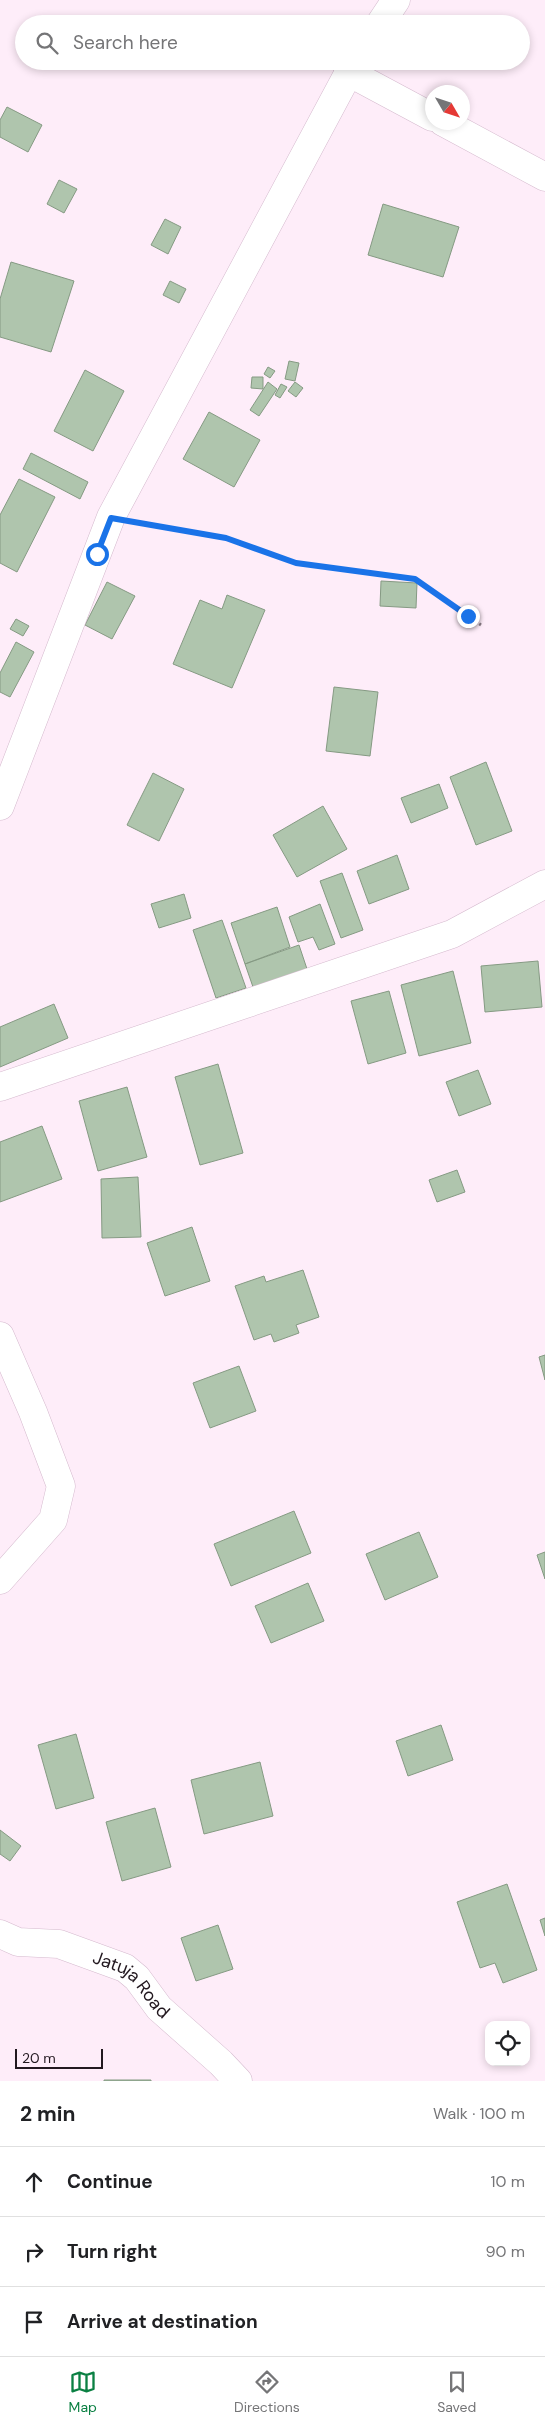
<!DOCTYPE html>
<meta charset="utf-8">
<style>
:root{--surface:#fff;--page:#f2f2f2;--text:#202124;--muted:#757577;--line:#e0e0e0;--accent:#0b8043}
body{margin:0;font-family:"DM Sans",sans-serif;background:var(--page);color:var(--text)}
.controls{position:absolute;right:15px;bottom:15px;display:grid;overflow:hidden;border-radius:10px;box-shadow:0 2px 8px #0003}
.controls button{width:45px;height:45px;display:grid;place-items:center;padding:0;border:0;border-bottom:1px solid var(--line);background:var(--surface);color:var(--text);font:25px sans-serif}
.compass{position:absolute;left:425px;top:85px;width:45px;height:45px;border-radius:50%;background:var(--surface);box-shadow:0 2px 8px #0003;rotate:129deg}
.scale{position:absolute;left:15px;bottom:12px;width:88px;box-sizing:border-box;padding-left:5px;border:2px solid #22181f;border-top:0;font-size:14px;line-height:18px;white-space:nowrap;color:#22181f;-webkit-text-stroke:4px #feedf9;paint-order:stroke}
.stop{position:absolute;width:15px;height:15px;margin:-11px;border:4px solid #1a73e8;border-radius:50%;background:#fff}
.stop.end{background:#1a73e8;border-color:#fff;box-shadow:0 1px 5px #0008}
.list{margin:0;padding:0;list-style:none}
h2{display:flex;justify-content:space-between;align-items:center;height:65px;margin:0;padding:0 20px;font-size:21px}
h2 small{font-size:16px;font-weight:400;color:var(--muted)}
.list li{display:grid;grid-template-columns:32px 1fr auto;gap:15px;align-items:center;box-sizing:border-box;height:70px;padding:0 20px;border-top:1px solid var(--line)}
.list b{display:block;font-size:19px;white-space:nowrap}
.list em{font-size:16px;font-style:normal;color:var(--muted)}
.icon{flex:none;width:28px;height:28px;fill:none;stroke:currentColor;stroke-width:2;stroke-linecap:round;stroke-linejoin:round}
.map{position:relative;flex:none;width:545px;height:2081px;overflow:hidden}
.search{position:absolute;background:var(--surface);box-shadow:0 2px 8px #0003;left:15px;right:15px;top:15px;height:55px;display:flex;align-items:center;gap:12px;box-sizing:border-box;padding:0 18px;border-radius:28px;color:var(--muted);font-size:19px}
.sheet{height:275px;background:var(--surface)}
nav{display:flex;justify-content:space-around;align-items:center;box-sizing:border-box;height:70px;border-top:1px solid var(--line);background:var(--surface);font-size:14px;color:var(--muted)}
nav a{display:grid;justify-items:center;gap:2px}
nav .on{color:var(--accent)}
.map>svg:first-child{display:block}
.building{fill:#afc5ad;stroke:#859a83}
.lines{fill:none;stroke-linecap:round;stroke-linejoin:round}
.minor-casing{stroke:#d5bace;stroke-width:29}
.path{stroke:#8b7d87;stroke-width:3;stroke-dasharray:5 2.5;stroke-linecap:butt}
.minor{stroke:#fff;stroke-width:28}
.route{stroke:#1a73e8;stroke-width:6}
.labels{text-anchor:middle;dominant-baseline:central;stroke-width:5;stroke-linejoin:round;paint-order:stroke}
.street-label{font-size:18px;fill:#22181f;stroke:#feedf9}
</style>
<div class="map">
<svg width="545" height="2081" viewBox="0 0 545 2081">
<rect width="100%" height="100%" fill="#feedf9"/>
<path class="building" d="M7,107L42,125L28,152L0,137V120Z
M59,180L77,189L64,213L47,204Z
M383,204L459,227L443,277L368,255Z
M165,219L181,227L168,254L151,245Z
M11,262L74,281L51,352L0,337V299Z
M170,281L186,289L179,303L163,295Z
M289,361L299,363L295,381L285,379Z
M268,367L275,371L270,378L264,374Z
M85,370L124,391L93,451L54,431Z
M252,377H263V389L251,388Z
M268,382L277,389L259,416L250,410Z
M295,382L303,388L296,397L288,391Z
M281,384L287,387L280,398L275,395Z
M209,412L260,440L234,487L183,459Z
M31,453L88,482L80,499L23,469Z
M19,479L55,497L17,572L0,563V515Z
M381,581L417,583L416,608L380,606Z
M107,582L135,596L112,639L85,625Z
M227,595L265,610L232,688L173,664L200,600L222,609Z
M16,619L29,626L23,636L10,629Z
M16,642L34,652L10,697L0,692V673Z
M334,687L378,692L370,756L326,751Z
M486,762L512,831L476,845L450,777Z
M153,773L184,789L159,841L127,825Z
M439,784L448,808L411,823L401,798Z
M323,806L347,849L297,877L273,835Z
M397,855L409,889L369,904L357,871Z
M342,873L363,930L341,938L320,881Z
M184,894L191,918L159,928L151,904Z
M320,904L335,944L319,950L313,937L298,942L289,917Z
M277,907L290,947L245,964L231,923Z
M222,920L246,988L216,998L193,930Z
M299,945L307,969L253,987L245,964Z
M538,961L542,1007L485,1012L481,966Z
M453,971L471,1043L419,1056L401,985Z
M389,991L406,1053L368,1064L351,1001Z
M54,1004L68,1038L0,1067V1027Z
M218,1064L243,1153L200,1165L175,1077Z
M478,1070L491,1104L459,1116L446,1082Z
M127,1087L147,1157L98,1171L79,1101Z
M42,1126L62,1179L0,1202V1142Z
M457,1170L465,1192L437,1202L429,1180Z
M138,1177L141,1237L102,1238L101,1179Z
M192,1227L210,1281L165,1296L147,1243Z
M303,1270L319,1317L296,1325L299,1333L274,1342L271,1334L254,1340L235,1286L264,1276L266,1282Z
M545,1355V1380L539,1357Z
M239,1366L256,1411L210,1428L193,1383Z
M294,1511L311,1553L231,1586L214,1544Z
M419,1532L438,1577L385,1600L366,1554Z
M545,1552V1579L537,1555Z
M308,1583L324,1621L271,1643L255,1606Z
M441,1725L453,1760L408,1776L396,1741Z
M76,1734L94,1798L56,1809L38,1745Z
M260,1762L273,1816L204,1834L191,1780Z
M155,1808L171,1867L122,1881L106,1822Z
M0,1830L21,1846L10,1861L0,1854Z
M507,1884L537,1970L503,1983L495,1963L480,1968L457,1902Z
M545,1918V1936L540,1920Z
M218,1925L233,1969L196,1981L181,1938Z
M104,2080H151V2081H104Z"/>
<g class="lines">
<g class="minor-casing">
<g id="minor">
<path d="M380,24L396,0"/>
<path d="M348,72L432,117"/>
<path d="M443,122L545,177"/>
<path d="M0,806L111,517L355,61"/>
<path d="M0,1087L452,934L545,884"/>
<path d="M0,1336L33,1412L61,1486L53,1520L0,1580"/>
<path id="s1" d="M0,1934L18,1942L59,1944L125,1968L137,1978L159,2008L221,2063L238,2081"/>
</g>
</g>
<path class="path" d="M140,523L226,538L296,563L415,579L481,625"/>
<use href="#minor" class="minor"/>
</g>
<g class="lines">
<path class="route" d="M97,554L111,518L226,538L296,563L415,579L468,616"/>
</g>
<g class="labels">
<g class="street-label">
<text stroke="none"><textPath href="#s1" startOffset="146">Jatuja Road</textPath></text>
</g>
</g>
</svg>
<div class="controls">
<button><svg class="icon" aria-label="locate" viewBox="0 0 24 24"><circle cx="12" cy="12" r="6"/><path d="M12 2v4M12 18v4M2 12h4M18 12h4"/></svg></button>
</div>
<svg class="compass" viewBox="-18 -18 36 36"><path d="M0-13l5 13h-10z" fill="#e53935"/><path d="M0 13l5-13h-10z" fill="#757577"/></svg>
<div class="scale">20 m</div>
<div class="stop" style="left:97px;top:554px"></div>
<div class="stop end" style="left:468px;top:616px"></div>
<div class="search"><svg class="icon" aria-label="search" viewBox="0 0 24 24"><circle cx="10" cy="10" r="6"/><path d="M15 15l6 6"/></svg>Search here</div>
</div>
<section class="sheet">
<h2>2 min<small>Walk · 100 m</small></h2>
<ul class="list">
<li><svg class="icon" aria-label="ahead" viewBox="0 0 24 24"><path d="M12 20V5M6 11l6-6 6 6"/></svg><div><b>Continue</b></div><em>10 m</em></li>
<li><svg class="icon" aria-label="right" viewBox="0 0 24 24"><path d="M7 20v-9h11M14 6l5 5-5 5"/></svg><div><b>Turn right</b></div><em>90 m</em></li>
<li><svg class="icon" aria-label="arrive" viewBox="0 0 24 24"><path d="M6 21V4h12l-3 4 3 4H6"/></svg><div><b>Arrive at destination</b></div></li>
</ul>
</section>
<nav>
<a class="on"><svg class="icon" aria-label="map" viewBox="0 0 24 24"><path d="M3 6l6-2 6 2 6-2v14l-6 2-6-2-6 2zM9 4v14M15 6v14"/></svg>Map</a>
<a><svg class="icon" aria-label="directions" viewBox="0 0 24 24"><path d="M12 3l9 9-9 9-9-9zM9 14v-3h6M13 9l2 2-2 2"/></svg>Directions</a>
<a><svg class="icon" aria-label="saved" viewBox="0 0 24 24"><path d="M7 4h10v16l-5-4-5 4z"/></svg>Saved</a>
</nav>
